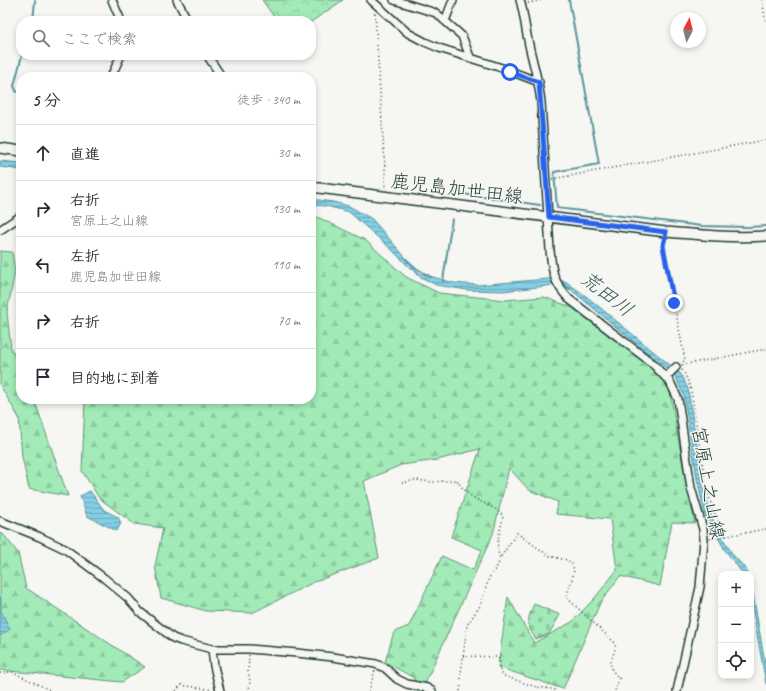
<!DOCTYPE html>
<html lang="ja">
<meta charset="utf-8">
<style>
:root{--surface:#fff;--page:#f2f2f3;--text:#2b2b33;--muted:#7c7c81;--line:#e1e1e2}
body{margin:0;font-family:Caveat,"Klee One",sans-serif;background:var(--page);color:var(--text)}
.controls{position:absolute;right:12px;bottom:12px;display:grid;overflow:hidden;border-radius:8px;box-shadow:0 2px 6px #0003}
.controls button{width:36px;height:36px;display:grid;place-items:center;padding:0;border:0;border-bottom:1px solid var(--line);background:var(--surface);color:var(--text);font:20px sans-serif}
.compass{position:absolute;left:670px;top:12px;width:36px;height:36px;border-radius:50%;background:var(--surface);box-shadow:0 2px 6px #0003;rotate:7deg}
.stop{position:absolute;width:12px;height:12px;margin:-9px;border:3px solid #2563eb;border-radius:50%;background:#fff}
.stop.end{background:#2563eb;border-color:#fff;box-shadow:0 1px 4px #0008}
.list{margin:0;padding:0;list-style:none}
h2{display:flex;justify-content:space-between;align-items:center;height:52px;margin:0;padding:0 16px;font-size:17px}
h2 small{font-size:13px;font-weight:400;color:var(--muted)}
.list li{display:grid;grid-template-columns:26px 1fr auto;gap:12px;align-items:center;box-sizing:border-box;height:56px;padding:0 16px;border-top:1px solid var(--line)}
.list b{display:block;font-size:15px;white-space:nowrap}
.list p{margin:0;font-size:13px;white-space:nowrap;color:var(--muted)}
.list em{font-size:13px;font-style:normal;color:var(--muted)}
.icon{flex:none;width:22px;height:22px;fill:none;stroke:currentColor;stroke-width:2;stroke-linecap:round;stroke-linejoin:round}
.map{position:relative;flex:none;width:766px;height:691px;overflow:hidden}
.search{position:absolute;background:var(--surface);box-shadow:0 2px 6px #0003;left:16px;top:16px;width:300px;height:44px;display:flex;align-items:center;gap:10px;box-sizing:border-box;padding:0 14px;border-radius:16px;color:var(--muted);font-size:15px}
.panel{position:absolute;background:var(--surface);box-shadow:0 2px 6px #0003;left:16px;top:72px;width:300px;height:332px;border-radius:16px}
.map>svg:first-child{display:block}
.forest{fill:url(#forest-firs);stroke:#609476}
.cemetery{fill:url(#cemetery-stones);stroke:#609476}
.park{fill:url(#park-crowns);stroke:#609476}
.water{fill:url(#water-rules);stroke:#5c959e}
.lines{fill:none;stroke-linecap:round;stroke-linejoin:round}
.stream{stroke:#5c959e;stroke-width:2}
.minor-casing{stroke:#1f3d34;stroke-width:10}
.major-casing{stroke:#1f3d34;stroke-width:12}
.path{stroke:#1f3d34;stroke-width:1.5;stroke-dasharray:1 3;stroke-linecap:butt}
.minor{stroke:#f6f6f2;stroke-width:7}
.major{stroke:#f6f6f2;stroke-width:9}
.route{stroke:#2563eb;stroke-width:5}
.labels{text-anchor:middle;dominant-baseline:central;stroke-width:3;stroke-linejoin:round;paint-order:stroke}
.street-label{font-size:19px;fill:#1f3d34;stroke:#f6f6f2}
.water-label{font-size:20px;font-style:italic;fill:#335a57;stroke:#f6f6f2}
</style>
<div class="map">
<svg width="766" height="691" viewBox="0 0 766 691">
<defs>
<pattern id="forest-firs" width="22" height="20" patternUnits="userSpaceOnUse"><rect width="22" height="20" fill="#a2eab7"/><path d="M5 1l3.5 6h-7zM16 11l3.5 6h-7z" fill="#8bca9e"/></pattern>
<pattern id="cemetery-stones" width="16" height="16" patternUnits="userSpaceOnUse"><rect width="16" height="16" fill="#a2eab7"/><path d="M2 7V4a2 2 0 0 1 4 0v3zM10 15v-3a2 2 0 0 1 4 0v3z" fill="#8bca9e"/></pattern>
<pattern id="park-crowns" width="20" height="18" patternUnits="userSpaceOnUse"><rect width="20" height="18" fill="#a2eab7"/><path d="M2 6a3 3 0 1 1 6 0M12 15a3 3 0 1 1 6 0" fill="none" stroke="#8bca9e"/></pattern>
<pattern id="water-rules" width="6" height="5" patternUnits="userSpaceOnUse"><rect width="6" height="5" fill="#84cfe4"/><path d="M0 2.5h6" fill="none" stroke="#6ba9ba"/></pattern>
</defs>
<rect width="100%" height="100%" fill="#f6f6f2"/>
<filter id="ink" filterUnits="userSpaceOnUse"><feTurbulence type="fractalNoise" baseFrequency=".025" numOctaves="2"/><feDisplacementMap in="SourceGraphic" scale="8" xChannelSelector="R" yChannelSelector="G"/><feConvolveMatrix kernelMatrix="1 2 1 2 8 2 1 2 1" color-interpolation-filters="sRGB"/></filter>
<g filter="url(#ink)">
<path class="forest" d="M311,214L365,240L406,277L439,293L505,300L544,297L571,307L665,378L669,386L685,477L695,523L672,522L660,586L620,576L600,603L563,689L498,667L508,597L534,643L572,622L594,599L617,570L610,519L556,514L558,502L529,490L509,468L493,534L426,681L430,691H414V678L385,662L394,632L409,626L442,556L473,570L482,550L451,537L480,449L437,460L401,465L364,481L379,558L314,582L252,613L206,611L161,598L155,566L163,528L134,524L99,498L82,471L85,399H311Z
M0,251L12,252L15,272L7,312L11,349L21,367V399H34L68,496L29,489L22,457L19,418L0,385Z
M0,533L3,534L18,553L26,588L145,667L122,682L0,670Z"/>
<path class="cemetery" d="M534,604L560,615L549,634L536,639C526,626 527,619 534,604Z"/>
<path class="park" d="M262,0H343L311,22L277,21Z"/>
<path class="water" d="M0,161L21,163V170L0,167Z
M311,199L333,202L349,206L372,219L419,273L454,283L477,285L547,279L565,281L586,296L681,374L688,389L703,486L711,515L718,530L733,555L746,569L748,574H743L725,550L705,515L697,479L684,396L675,376L666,368L564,284L503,291L467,290L436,285L417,275L391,249L349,212L326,206L311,205Z
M90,491L104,510L118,517L121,523L117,531L87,516L80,496Z
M751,583L766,668V684L751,601Z
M0,596L1,599V611L10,629L0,636Z"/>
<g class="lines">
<path class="stream" d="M569,0L599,164L554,172L557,208L702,226L748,227L766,226
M33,21L35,0
M21,93L16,91L14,86L22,55
M456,196V193L540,205
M406,259L416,268L431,277
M443,281L452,219
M562,285L570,289"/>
<g class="minor-casing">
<path id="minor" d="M112,0L121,21
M177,0L188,21
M371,0L408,33L425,42L439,48L502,68L539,82
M394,0L436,13L462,36L470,57
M520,0C524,13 525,27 528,40C532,61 539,81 541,102L550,250C552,271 553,282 569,299L652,363L670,382L678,399L691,488L703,529L704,540L700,587L677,691
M445,21L453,0
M207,55L219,73L220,77
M111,77L121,55
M0,230L21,216
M666,377L676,367
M0,521L40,537L65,549L104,578L128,598L140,612L173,638L181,641L212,649H249L297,653L333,657L376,664L385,668L397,679L407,684L427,688L432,691
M212,649L214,666L220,691"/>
</g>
<g class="major-casing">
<path id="major" d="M0,148L21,151
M311,187L666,232C700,235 732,238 766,236"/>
</g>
<path class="path" d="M762,0L766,23
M528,3L542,0
M375,13L385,169V189
M552,179L766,140
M665,240L663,246L685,360L681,364
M682,365L766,349
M682,370L686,376L691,390L706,487L713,510L726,537
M402,483L416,480L433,482L457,480C461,487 467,493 474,498C484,504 496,507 503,516C501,532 494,543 500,558
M710,539L766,529
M249,655L248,672L250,681L249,691
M463,656L497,657L500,660V671L504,676L536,687L552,689L558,691
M0,673L12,672L52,691
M176,691L181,685L213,690
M369,691L375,670
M460,691L461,684V673L467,625L480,606L489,578L498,565L500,558L517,533L549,556L567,560L572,564L574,570L573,576L567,595V598L615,643C617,652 609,658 611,667C612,671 616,675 619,678L615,691"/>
<use href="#minor" class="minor"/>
<use href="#major" class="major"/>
</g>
</g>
<g class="lines" filter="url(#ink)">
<path class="route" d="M510,72L539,82L549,217L666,232L663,246L674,303"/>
</g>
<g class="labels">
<g class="street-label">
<text transform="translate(457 189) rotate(7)">鹿児島加世田線</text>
<text transform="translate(708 483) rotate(80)">宮原上之山線</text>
</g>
<g class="water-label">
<text transform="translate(607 294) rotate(38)">荒田川</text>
</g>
</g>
</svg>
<div class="controls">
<button>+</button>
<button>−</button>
<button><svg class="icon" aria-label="locate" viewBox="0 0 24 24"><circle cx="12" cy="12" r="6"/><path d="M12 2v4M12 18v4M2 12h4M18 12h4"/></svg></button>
</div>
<svg class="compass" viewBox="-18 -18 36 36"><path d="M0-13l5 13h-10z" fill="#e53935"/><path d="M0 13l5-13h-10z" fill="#7c7c81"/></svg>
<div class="stop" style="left:510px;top:72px"></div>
<div class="stop end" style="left:674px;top:303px"></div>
<div class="search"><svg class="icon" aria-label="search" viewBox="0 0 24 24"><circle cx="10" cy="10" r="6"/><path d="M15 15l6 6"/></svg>ここで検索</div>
<section class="panel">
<h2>5 分<small>徒歩 · 340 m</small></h2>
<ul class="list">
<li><svg class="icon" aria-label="ahead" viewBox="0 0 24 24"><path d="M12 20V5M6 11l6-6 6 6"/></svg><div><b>直進</b></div><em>30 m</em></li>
<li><svg class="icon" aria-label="right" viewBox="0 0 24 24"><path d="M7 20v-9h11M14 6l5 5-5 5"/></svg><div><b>右折</b><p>宮原上之山線</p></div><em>130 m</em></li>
<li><svg class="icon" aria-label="left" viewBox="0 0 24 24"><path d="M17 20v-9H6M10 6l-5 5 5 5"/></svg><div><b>左折</b><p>鹿児島加世田線</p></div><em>110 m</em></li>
<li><svg class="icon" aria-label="right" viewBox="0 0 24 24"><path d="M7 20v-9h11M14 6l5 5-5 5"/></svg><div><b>右折</b></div><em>70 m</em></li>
<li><svg class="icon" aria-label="arrive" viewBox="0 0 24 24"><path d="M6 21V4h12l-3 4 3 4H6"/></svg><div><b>目的地に到着</b></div></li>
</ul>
</section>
</div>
